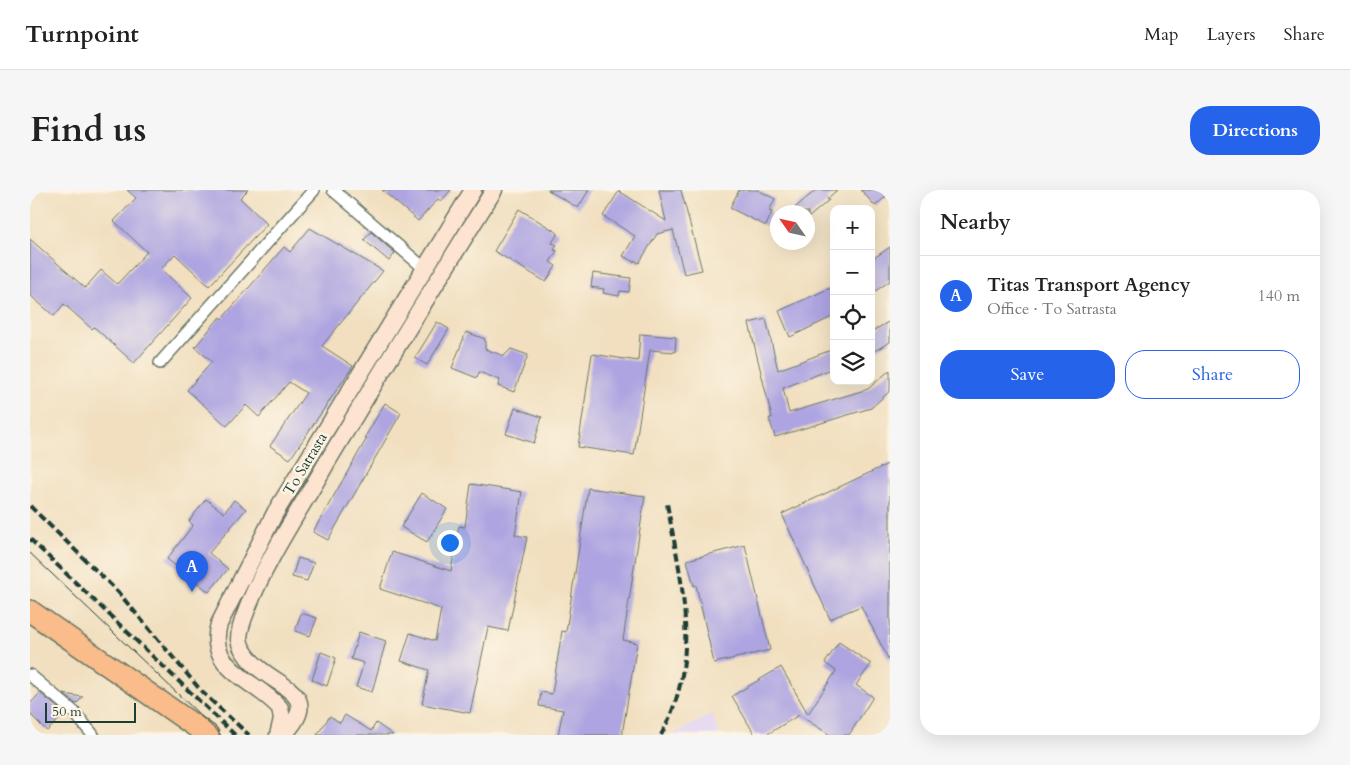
<!DOCTYPE html>
<meta charset="utf-8">
<style>
:root{--surface:#fff;--page:#f6f6f6;--text:#222;--muted:#767676;--line:#e0e0e0;--accent:#2563eb}
body{margin:0;font-family:Cardo,serif;background:var(--page);color:var(--text)}
.controls{position:absolute;right:15px;top:15px;display:grid;overflow:hidden;border-radius:10px;box-shadow:0 5px 20px #0002}
.controls button{width:45px;height:45px;display:grid;place-items:center;padding:0;border:0;border-bottom:1px solid var(--line);background:var(--surface);color:var(--text);font:25px sans-serif}
.compass{position:absolute;left:740px;top:15px;width:45px;height:45px;border-radius:50%;background:var(--surface);box-shadow:0 5px 20px #0002;rotate:304deg}
.scale{position:absolute;left:15px;bottom:12px;width:91px;box-sizing:border-box;padding-left:5px;border:2px solid #1f3d34;border-top:0;font-size:14px;line-height:18px;white-space:nowrap;color:#1f3d34;-webkit-text-stroke:4px #fcf5e5;paint-order:stroke}
.you{position:absolute;left:419px;top:352px;width:18px;height:18px;margin:-12px;border:4px solid #fff;border-radius:50%;background:#1a73e8;box-shadow:0 0 0 8px #1a73e833}
.badge{display:grid;place-items:center;width:32px;height:32px;border-radius:50%;background:var(--accent);color:#fff;font-size:16px;font-weight:700}
.pin{position:absolute;translate:-50% -41px;filter:drop-shadow(0 1px 2px #0008)}
.pin::after{content:'';position:absolute;top:26px;width:18px;height:15px;background:inherit;clip-path:polygon(0 0,100% 0,50% 100%)}
.list{margin:0;padding:0;list-style:none}
h2{display:flex;justify-content:space-between;align-items:center;height:65px;margin:0;padding:0 20px;font-size:21px}
h2 small{font-size:16px;font-weight:400;color:var(--muted)}
.list li{display:grid;grid-template-columns:32px 1fr auto;gap:15px;align-items:center;box-sizing:border-box;height:80px;padding:0 20px;border-top:1px solid var(--line)}
.list b{display:block;font-size:19px;white-space:nowrap}
.list p{margin:0;font-size:16px;white-space:nowrap;color:var(--muted)}
.list em{font-size:16px;font-style:normal;color:var(--muted)}
.actions{display:flex;gap:10px;padding:15px 20px}
.actions a{flex:1;padding:11px 0;border:1px solid var(--accent);border-radius:20px;text-align:center;font-size:18px;color:var(--accent)}
.actions .main{background:var(--accent);color:#fff}
.icon{flex:none;width:28px;height:28px;fill:none;stroke:currentColor;stroke-width:2;stroke-linecap:round;stroke-linejoin:round}
.map{position:relative;flex:none;width:860px;height:545px;overflow:hidden;border-radius:20px}
header{display:flex;align-items:center;gap:30px;box-sizing:border-box;height:70px;padding:0 25px;background:var(--surface);border-bottom:1px solid var(--line)}
header strong{font-size:24px}
nav{display:flex;gap:28px;margin-inline-start:auto;font-size:18px}
.intro{display:flex;align-items:center;justify-content:space-between;box-sizing:border-box;height:120px;padding:0 30px}
h1{margin:0;font-size:35px}
.button{padding:12px 22px;border-radius:20px;background:var(--accent);color:#fff;font-size:18px;font-weight:700}
main{display:flex;gap:30px;padding:0 30px}
aside{flex:1;background:var(--surface);border-radius:20px;box-shadow:0 5px 20px #0002}
.map>svg:first-child{display:block}
.built{fill:#e0d4f4}
.building{fill:#ada4e1}
.lines{fill:none;stroke-linecap:round;stroke-linejoin:round}
.street-casing{stroke:#687665;stroke-width:14}
.secondary-casing{stroke:#687665;stroke-width:19}
.highway-casing{stroke:#687665;stroke-width:24}
.street{stroke:#fff;stroke-width:11}
.secondary{stroke:#fde4d0;stroke-width:16}
.highway{stroke:#f9bc8a;stroke-width:21}
.tram{stroke:#1f3d34;stroke-width:1}
.rail{stroke:#1f3d34;stroke-width:4;stroke-dasharray:8 4;stroke-linecap:butt}
.labels{text-anchor:middle;dominant-baseline:central;stroke-width:5;stroke-linejoin:round;paint-order:stroke}
.street-label{font-size:15px;fill:#1f3d34;stroke:#fcf5e5}
</style>
<header>
<strong>Turnpoint</strong>
<nav><a>Map</a><a>Layers</a><a>Share</a></nav>
</header>
<div class="intro"><h1>Find us</h1><a class="button">Directions</a></div>
<main>
<div class="map">
<svg width="860" height="545" viewBox="0 0 860 545">
<rect width="100%" height="100%" fill="#fcf5e5"/>
<filter id="ink" filterUnits="userSpaceOnUse"><feTurbulence type="fractalNoise" baseFrequency=".02" numOctaves="2"/><feDisplacementMap in="SourceGraphic" scale="10" xChannelSelector="R" yChannelSelector="G"/><feConvolveMatrix kernelMatrix="1 2 1 2 8 2 1 2 1" color-interpolation-filters="sRGB"/></filter>
<filter id="wash" filterUnits="userSpaceOnUse"><feTurbulence type="fractalNoise" baseFrequency=".0096" numOctaves="4" result="noise"/><feDisplacementMap in="SourceGraphic" scale="20" xChannelSelector="R" yChannelSelector="G"/><feGaussianBlur stdDeviation="1.12" result="paint"/><feColorMatrix in="noise" values="0 0 0 0 0 0 0 0 0 0 0 0 0 0 0 0 0 1.4 0 .05"/><feComposite in="paint" operator="in"/></filter>
<g filter="url(#wash)">
<rect width="100%" height="100%" fill="#f1dfbf"/>
<path class="built" d="M682,524L690,545H642Z"/>
<g id="blocks">
<path class="building" d="M97,0H218L210,8L237,34L179,96L145,64L131,79L162,108L104,173L64,137L62,139L34,114L24,126L0,105V49L55,98L71,80L87,94L117,62L84,31L106,8Z
M352,0H421L411,11L408,9L388,31Z
M518,0H559L548,18Z
M629,0H651L672,80L654,84L643,40L627,44L609,73L604,70V72L593,66L605,46L573,26L589,1L636,31Z
M709,0H728L745,9L739,21L742,22L736,36L700,18Z
M786,0H807L797,9L799,10L778,28V22H760Z
M831,0H860V3L845,16Z
M489,19L528,43L522,53L527,55L524,60L527,61L520,72L526,76L516,92L464,61Z
M280,38L353,81L292,156L323,176L260,269L240,256L276,203L259,192L229,227L216,215L197,236L157,200L182,172L165,157L190,127L192,129L254,57L260,62Z
M341,42L365,63L359,71L334,50Z
M860,57V91L841,104V70Z
M563,83L601,88L599,102L590,101L589,106L573,103L574,99L561,97Z
M800,98L804,108V126L760,147L749,121Z
M736,129L748,180L804,159V178L753,198L759,223L838,199L860,180V201L841,218L745,247L739,228H742L719,133Z
M860,131V152L841,163V142Z
M407,132L419,139L397,175L385,168Z
M436,142L455,149V159L474,166L481,159L498,165L484,202L468,196L470,190L449,182L447,188L422,178Z
M610,144L646,147L645,162L620,160L604,265L548,257L562,164L608,171Z
M355,213L371,223L298,350L283,342L337,248L335,247Z
M485,218L512,227L504,253L476,244Z
M860,273V472L831,416L800,429L752,324Z
M441,294L492,302L485,345L497,347L478,441L458,437L440,523L392,514L399,480L371,471L380,443L405,451L411,419L350,399L362,362L421,381L429,336L435,337Z
M558,298L615,306L593,450L607,453L592,545H528L533,520L509,516L511,502L522,504L532,441L536,442Z
M392,303L417,319L397,352L371,337Z
M176,309L194,323L204,310L216,319L179,363L198,379L179,402L137,369L163,335L159,331Z
M715,355L740,460L684,473L666,395L664,396L657,370Z
M268,368L284,373L277,391L262,387Z
M271,423L287,428L280,446L265,441Z
M329,442L356,451L342,502L326,497L334,473L321,469Z
M809,452L841,474L826,495L843,507L819,545H800L769,525L736,545H725L702,506L751,477L778,524L806,481L795,473Z
M291,462L306,468L297,496L282,490Z
M10,503L35,524L17,541L0,524V514Z
M34,504L53,507L46,514Z
M315,525L341,541L346,533L363,545H287L300,526L310,533Z"/>
</g>
</g>
<g filter="url(#ink)">
<use href="#blocks" fill-opacity="0" stroke="#687665" stroke-width="1"/>
<g class="lines">
<g class="street-casing">
<path id="street" d="M303,0L394,78
M130,173L284,0
M0,485L44,522L63,545"/>
</g>
<g class="secondary-casing">
<path id="secondary" d="M248,545L252,529L250,518C227,491 175,479 189,434L245,323L443,0
M253,545C299,499 237,498 215,463C212,459 210,455 209,449C209,438 214,427 218,417C237,368 270,320 296,274C351,182 407,91 464,0"/>
</g>
<g class="highway-casing">
<path id="highway" d="M0,421L178,545"/>
</g>
<use href="#street" class="street"/>
<use href="#secondary" class="secondary"/>
<use href="#highway" class="highway"/>
<path class="tram" d="M0,363L191,545"/>
<path class="rail" d="M0,316L88,402L173,503L219,545
M0,349L205,545
M631,545C672,470 652,393 637,314"/>
</g>
</g>
<g class="labels">
<g class="street-label">
<text transform="translate(275 274) rotate(-59)">To Satrasta</text>
</g>
</g>
</svg>
<div class="controls">
<button>+</button>
<button>−</button>
<button><svg class="icon" aria-label="locate" viewBox="0 0 24 24"><circle cx="12" cy="12" r="6"/><path d="M12 2v4M12 18v4M2 12h4M18 12h4"/></svg></button>
<button><svg class="icon" aria-label="layers" viewBox="0 0 24 24"><path d="M12 4l9 5-9 5-9-5zM3 14l9 5 9-5"/></svg></button>
</div>
<svg class="compass" viewBox="-18 -18 36 36"><path d="M0-13l5 13h-10z" fill="#e53935"/><path d="M0 13l5-13h-10z" fill="#767676"/></svg>
<div class="scale">50 m</div>
<div class="you"></div>
<div class="pin badge" style="left:162px;top:402px">A</div>
</div>
<aside>
<h2>Nearby<small></small></h2>
<ul class="list">
<li><span class="badge">A</span><div><b>Titas Transport Agency</b><p>Office · To Satrasta</p></div><em>140 m</em></li>
</ul>
<div class="actions"><a class="main">Save</a><a>Share</a></div>
</aside>
</main>
